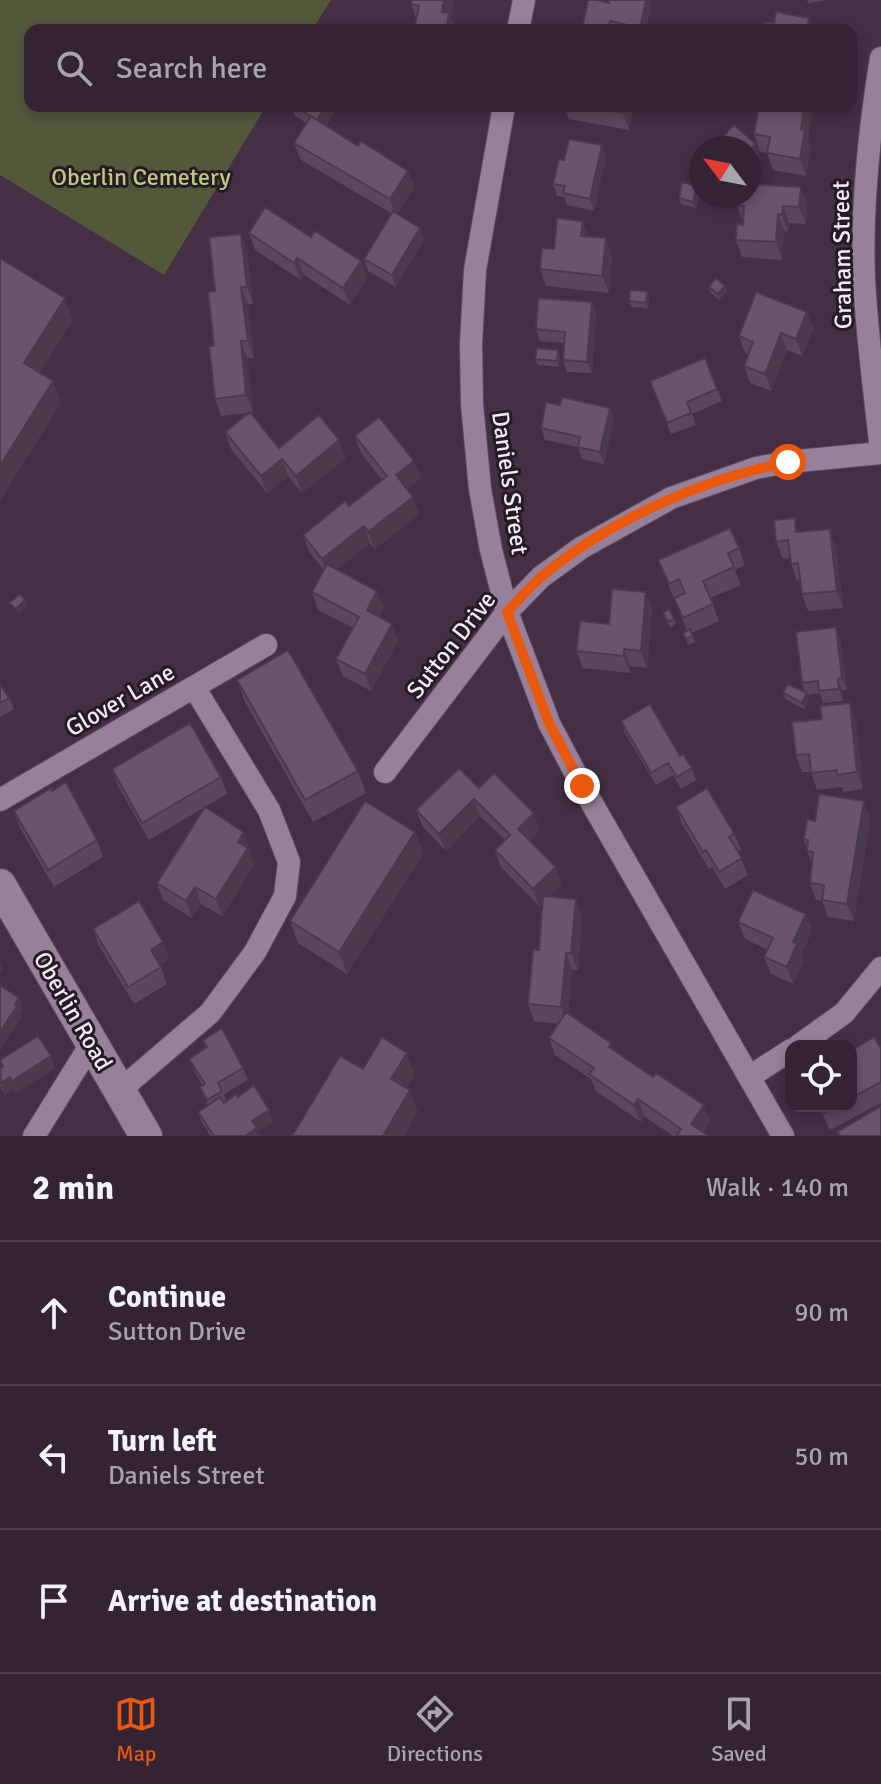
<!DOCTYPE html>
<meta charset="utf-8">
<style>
:root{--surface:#332334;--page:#3e2f40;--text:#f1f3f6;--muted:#a9a4ac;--line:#4e404f;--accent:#ea580c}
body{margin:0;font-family:Signika,sans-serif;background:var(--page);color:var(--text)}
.controls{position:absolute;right:24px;bottom:24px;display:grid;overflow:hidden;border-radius:16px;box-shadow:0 4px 12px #0003}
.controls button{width:72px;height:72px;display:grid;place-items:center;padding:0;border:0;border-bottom:2px solid var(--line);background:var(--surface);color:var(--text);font:40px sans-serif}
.compass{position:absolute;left:689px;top:136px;width:72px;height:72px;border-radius:50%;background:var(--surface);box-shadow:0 4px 12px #0003;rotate:302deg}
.stop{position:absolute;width:24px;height:24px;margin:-18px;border:6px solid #ea580c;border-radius:50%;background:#fff}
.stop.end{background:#ea580c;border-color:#fff;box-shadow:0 2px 8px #0008}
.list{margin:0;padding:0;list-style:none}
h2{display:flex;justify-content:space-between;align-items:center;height:104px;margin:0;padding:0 32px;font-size:34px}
h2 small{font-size:26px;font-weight:400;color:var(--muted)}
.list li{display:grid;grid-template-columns:52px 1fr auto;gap:24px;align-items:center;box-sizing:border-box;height:144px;padding:0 32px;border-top:2px solid var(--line)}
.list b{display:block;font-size:30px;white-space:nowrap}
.list p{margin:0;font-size:26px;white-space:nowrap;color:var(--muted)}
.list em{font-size:26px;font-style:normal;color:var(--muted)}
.icon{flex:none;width:44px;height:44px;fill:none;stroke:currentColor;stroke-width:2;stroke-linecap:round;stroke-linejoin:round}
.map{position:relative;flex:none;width:881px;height:1136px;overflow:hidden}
.search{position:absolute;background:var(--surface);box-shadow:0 4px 12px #0003;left:24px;right:24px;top:24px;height:88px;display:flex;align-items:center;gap:20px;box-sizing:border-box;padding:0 28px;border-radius:16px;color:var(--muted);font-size:30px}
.sheet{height:536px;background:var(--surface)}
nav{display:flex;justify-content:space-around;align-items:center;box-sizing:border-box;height:112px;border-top:2px solid var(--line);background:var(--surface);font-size:22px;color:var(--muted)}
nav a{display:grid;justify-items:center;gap:4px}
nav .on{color:var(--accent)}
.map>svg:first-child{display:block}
.green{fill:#52583a}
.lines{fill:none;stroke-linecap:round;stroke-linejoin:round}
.minor-casing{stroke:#5f4d60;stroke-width:24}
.secondary-casing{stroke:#5f4d60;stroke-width:34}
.minor{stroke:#99809a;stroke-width:22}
.secondary{stroke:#99809a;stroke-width:32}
.wall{fill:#5b475c}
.shaded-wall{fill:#4a3a4b}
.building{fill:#6a536b;stroke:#4a3a4b;stroke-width:2}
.route{stroke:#ea580c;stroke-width:10}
.labels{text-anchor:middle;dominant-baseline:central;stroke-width:6;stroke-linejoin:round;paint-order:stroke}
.park-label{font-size:24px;fill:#bccc7e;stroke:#241b25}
.street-label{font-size:24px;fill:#f6e8f6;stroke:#241b25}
</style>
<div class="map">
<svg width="881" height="1136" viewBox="0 0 881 1136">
<rect width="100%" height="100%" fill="#442f45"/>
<path class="green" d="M0,0H331L312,30H30V106H266L164,275L0,175Z"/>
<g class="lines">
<g class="minor-casing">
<path id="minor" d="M518,30L524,0
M881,58C869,132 861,205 864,279C867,337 875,394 881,451
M504,106L475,270L471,344L472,404L480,489L491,550L507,612L549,723L582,786L783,1136
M385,772L507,612L541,577L581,548L671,498L756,468L788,462L881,453
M0,800L266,645
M798,1046L844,1013L881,968
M749,1077L791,1050
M119,1091L210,1013L255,952L285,896L289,862L269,810L194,687
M34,1136L91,1044"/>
</g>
<g class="secondary-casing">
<path id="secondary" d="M0,885L146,1136"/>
</g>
<use href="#minor" class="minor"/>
<use href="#secondary" class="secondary"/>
</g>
<path class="wall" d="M412,0H454L451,17L456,30H414L416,18L411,4Z
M609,0H650L651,5L646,30H582V29L609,3Z
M807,0H829L808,3Z
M291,106H338L326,125L358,146L408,171L414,188L397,214L424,239L396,287L368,271L364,259L391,213L301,160L294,143L307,123L295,116Z
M386,106H401L397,113Z
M564,106H634L629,130L569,119Z
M759,106H811L813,111L808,139L811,147L806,176L773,170L767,153L760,152L754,134Z
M606,157L594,211L567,205L564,197L557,196L553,184L564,160Z
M697,186L700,192L696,208L681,204L679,198Z
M807,204L806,224L789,223L788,232L784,231L782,260L742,257L736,240L743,222L737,205Z
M249,233L311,237L361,261L367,278L350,305L304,275L301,280L255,250Z
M241,234L247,251L253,304H248L254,358H247L253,412L250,413L279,448L346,458L302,493L288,476L267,493L231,449L225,432L249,413L221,416L215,399V291Z
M588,236L606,238L612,256L609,293L546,286L540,269L554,249Z
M725,286L727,292L720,300L711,293L709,287Z
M647,291L649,297L648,308L631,307L629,301Z
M807,312L813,329L802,356L787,350L771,391L750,383L744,366L748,354L745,353L739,336Z
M596,313L592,373L567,372L563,360L564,343L540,341L536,329Z
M558,350L560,356L559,367L538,365L535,359Z
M705,358L722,401L692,414L696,425L671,434L654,393Z
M560,405L610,408L614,419L604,464L582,459L578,447L545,440L541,428Z
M355,436L414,461L421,478L407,489L413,497L419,514L375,549L370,543L337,569L384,608L379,616L392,624L398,641L371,691L343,676L336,659L353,628L318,610L312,592L324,570L309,552L303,535L349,506L382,480L361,453Z
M800,532L836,546L843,608L808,611L802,594L800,580L797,581L791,564L790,558L783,559L776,542Z
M739,548L745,565L735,570L741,585L710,598L719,621L692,633L695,642L688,645L683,633L687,631L658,560Z
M652,609L647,668L630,666V673L583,668L576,651L609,624Z
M663,613L674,618L676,624L670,628Z
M840,639L847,690H842L843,701L823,703L820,693L807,695L809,699L804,709L785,699L783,693L805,692L802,683Z
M237,680L358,771L366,793L313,822L245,702Z
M0,684L9,698L14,709L0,717Z
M850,703L856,720L863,789L843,792L842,787L817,790L811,772H802L796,755L822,719Z
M621,721L680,756L692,768L696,780L681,789L673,775L656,785L625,733Z
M112,769L221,777L227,794L149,840L118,786Z
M479,788L540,830L530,840L562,884L549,896L582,916L578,970H572L568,1014L614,1051L653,1077L704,1105L710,1122L703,1132L709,1136H673L644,1116L641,1122L596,1091L591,1079L555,1055L549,1038L559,1024L534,1021L528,1004L539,950L542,903L539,906L501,867L495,850L505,840L480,816L446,851L423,827L416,810Z
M676,807L734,833L741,850L738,852L748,875L725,889L712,867L709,869L682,824Z
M14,811L97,840L103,857L54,887L20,828Z
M870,818L854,921L828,917L822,901L816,900L810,883L812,866L804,840L815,821Z
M415,832L423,854L347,974L298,943L290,921Z
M250,849L249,851L254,865L222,916L201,904L192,918L163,900L157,883Z
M806,914L812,931L801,955L804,961L793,984L771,974L764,957L768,950L745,939L738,922Z
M93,929L169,959L160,965L167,984L134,1004L99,946Z
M203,1040L243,1068L248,1080L224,1094L226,1101L238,1097L269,1110L273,1122L258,1131L260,1136H211L202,1123L198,1112L208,1105L200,1087L203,1086L194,1071L189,1059L206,1048Z
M881,1048V1103L830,1130L819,1106H851V1051Z
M0,1060L55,1068L16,1093L14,1089L5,1095L0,1086V1068L1,1067Z"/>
<path class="shaded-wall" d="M444,0H454L451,17L456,30H446L442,12Z
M646,0H650L651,5L646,30H641L640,28Z
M809,18L813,30H807Z
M327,106H338L321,133L317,121Z
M394,106H401L397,113Z
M624,106H634L629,130L623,113Z
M804,106H811L813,111L808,139L811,147L806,176L800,159L801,129Z
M756,144L760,156L749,169V152Z
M602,145L606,157L594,211L590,199Z
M408,171L414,188L396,216L390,199Z
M697,186L700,192L696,208L693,202Z
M801,187L807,204L806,224L799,207Z
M783,206L789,223L788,232L782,215Z
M778,214L784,231L782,260L776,242Z
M583,221L589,238L581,236Z
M420,228L424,239L396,287L392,275Z
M241,234L247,251L253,304L247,287Z
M606,238L612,256L609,293L602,276Z
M297,258L304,275L301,280L294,263Z
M361,261L367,278L350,305L343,288Z
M725,286L727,292L720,300L718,294Z
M241,287L248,304L254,358L248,341Z
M647,291L649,297L648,308L646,303Z
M65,298L73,320L32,385L24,363Z
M592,302L596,313L592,373L587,362Z
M807,312L813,329L802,356L796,339Z
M781,333L787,350L771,391L765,374Z
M241,341L247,358L253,412L246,395Z
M558,350L560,356L559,367L557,361Z
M53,381L61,403L0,501V466Z
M610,408L614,419L604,464L600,452Z
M339,440L346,458L302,493L296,476Z
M282,459L288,476L267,493L261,476Z
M414,461L421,478L403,492L396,475Z
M413,497L419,514L375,549L368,532Z
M364,526L370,543L328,576L322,559Z
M830,529L836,546L843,608L837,591Z
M377,591L384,608L373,627L367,610Z
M646,592L652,609L647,668L641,651Z
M25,600L27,606L18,615L16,609Z
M392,624L398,641L371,691L365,674Z
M836,627L840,639L847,690L842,678Z
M624,649L630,666V673L624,656Z
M838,679L842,690L843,701L839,689Z
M807,693L809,699L804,709L802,703Z
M850,703L856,720L863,789L857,772Z
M474,799L480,816L446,851L439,834Z
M864,801L870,818L854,921L847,904Z
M534,813L540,830L524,846L518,829Z
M244,832L254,865L222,916L216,899L238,842Z
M415,832L423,854L347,974L339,952Z
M556,867L562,884L539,906L533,889Z
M195,887L201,904L192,918L186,901Z
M576,899L582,916L578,970L571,953Z
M806,914L812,931L801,955L804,961L793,984L787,967L793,942Z
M163,942L169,959L157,967L151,950Z
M566,953L572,970L567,1024L561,1007Z
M0,962L3,970L0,975Z
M19,998L23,1009L20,1014L22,1017L0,1050V1032Z
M407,1053L415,1075L399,1101L391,1079Z
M51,1056L55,1068L16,1093L12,1081Z
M10,1077L14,1089L5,1095L1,1083Z
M410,1090L418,1112L404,1136H383Z
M638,1099L644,1116L641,1122L634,1105Z
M704,1105L710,1122L701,1136L691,1124Z
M269,1110L273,1122L258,1131L260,1136H245L252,1121Z"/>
<path class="building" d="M412,0H444L442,12L449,13L446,30H414L419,6L411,4Z
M588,0H597L609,3V0H646L640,28L610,21L608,30L582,29Z
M776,12L809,18L807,30H764L765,22L774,23Z
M294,106H326L317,120Z
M583,106H624L623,113Z
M759,106H804L801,129L805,130L800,159L767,153L770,137L754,134Z
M311,116L358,146L361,141L408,171L390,199L294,143Z
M734,125L756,144L749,152V148H727L719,141Z
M569,139L602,145L590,199L563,193L565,186L553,184L559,159L564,160Z
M682,182L697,186L693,202L679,198Z
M749,184L801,187L799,207L783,206L782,215L778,214L776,242L736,240L737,224L743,225L744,206L737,205V196H749Z
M265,207L311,237L315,231L361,261L343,288L297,258L294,263L249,233Z
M393,211L420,228L392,275L364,259Z
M557,218L583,221L581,236L606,238L602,276L540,269L542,248L554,249Z
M241,234L247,287H241L248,341H241L246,395L215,399L209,346H214L208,292L215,291L209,237Z
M0,258L65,298L24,363L53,381L0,466Z
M716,278L725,286L718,294L709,287Z
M630,290L647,291L646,303L629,301Z
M756,292L807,312L796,339L781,333L765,374L744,366L753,342L739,336Z
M538,298L592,302L587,362L563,360L565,332L536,329Z
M537,348L558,350L557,361L535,359Z
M705,358L717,389L687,402L691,413L667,423L650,381Z
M562,397L610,408L600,452L578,447L580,437L541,428L546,402L560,405Z
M250,412L279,448L319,415L339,440L296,476L282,459L261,476L225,432Z
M379,417L414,461L396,475L413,497L368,532L364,526L322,559L303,535L345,501L349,506L387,476L355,436Z
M795,518L796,532L830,529L837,591L802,594L798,563L791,564L788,540L776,542L774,520Z
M730,528L739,548L728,553L734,567L703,581L713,604L683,618L674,598L685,593L679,579L669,584L658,560Z
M327,564L377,591L367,610L392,624L365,674L336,659L359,617L312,592Z
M612,589L646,592L641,651L624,649V656L576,651L580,621L609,624Z
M20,594L25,600L16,609L9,603Z
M669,609L674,618L668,622L663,613Z
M836,627L842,678L838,679L839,689L819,691L818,681L802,683L796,632Z
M690,629L693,636L686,639L683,633Z
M288,650L358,771L305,800L237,680Z
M0,684L9,698L0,703Z
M788,684L807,693L802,703L783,693Z
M850,703L857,772L837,775V770L811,773L809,754L796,755L792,722L822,719L820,706Z
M650,704L680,756L683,754L692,768L677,777L668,763L651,773L621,721Z
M190,723L221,777L142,823L112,769Z
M459,768L479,788L494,773L534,813L518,829L556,867L533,889L495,850L510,835L474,799L439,834L416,810Z
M66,782L97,840L48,870L14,811L51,788L52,791Z
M707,788L734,833L729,837L742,858L719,872L706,850L703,852L676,807Z
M819,794L864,801L847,904L822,900L824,885L810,883L813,852L807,851L808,840H804L807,819L815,821Z
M365,801L415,832L339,952L290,921Z
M205,807L244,832L238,842L248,848L216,899L195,887L186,901L157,883Z
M753,890L806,914L793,942L797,944L787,967L764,957L773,938L738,922Z
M543,896L576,899L571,953H566L561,1007L528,1004L533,950H539Z
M139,901L163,942L151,950L161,967L128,987L93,929Z
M0,985L19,998L15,1004L17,1006L0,1032Z
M566,1012L611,1043L609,1047L653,1077L656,1073L704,1105L691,1124L709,1136H676L681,1129L638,1099L634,1105L589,1074L594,1068L549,1038Z
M222,1028L243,1068L218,1083L222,1091L207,1100L200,1087L205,1084L189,1059L207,1047L203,1040Z
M38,1036L51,1056L12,1081L10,1077L1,1083L0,1068L3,1067L0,1060Z
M382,1037L407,1053L391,1079L410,1090L383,1136H292L340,1056L363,1069Z
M874,1037L881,1048V1082L851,1098V1051Z
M254,1085L269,1110L252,1121L257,1128L245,1136H214L198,1112L220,1097L224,1103L236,1094L238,1097Z
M821,1106H837L824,1113Z
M881,1106V1136H840L837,1132Z"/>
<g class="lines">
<path class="route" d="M582,786L549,723L507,612C519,600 529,587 542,576C611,519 701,480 788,462"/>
</g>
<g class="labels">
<g class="park-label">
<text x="141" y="177">Oberlin Cemetery</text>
</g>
<g class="street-label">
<text transform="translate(842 255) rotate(-91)">Graham Street</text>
<text transform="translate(510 483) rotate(82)">Daniels Street</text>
<text transform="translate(451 645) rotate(-52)">Sutton Drive</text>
<text transform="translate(120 700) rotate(-30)">Glover Lane</text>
<text transform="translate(73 1011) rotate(60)">Oberlin Road</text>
</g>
</g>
</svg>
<div class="controls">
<button><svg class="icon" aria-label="locate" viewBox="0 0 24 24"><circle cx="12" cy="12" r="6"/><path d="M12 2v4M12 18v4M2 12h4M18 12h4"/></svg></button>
</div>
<svg class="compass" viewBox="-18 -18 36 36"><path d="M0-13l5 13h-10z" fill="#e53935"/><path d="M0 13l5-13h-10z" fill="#a9a4ac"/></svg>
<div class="stop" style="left:788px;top:462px"></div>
<div class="stop end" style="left:582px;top:786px"></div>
<div class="search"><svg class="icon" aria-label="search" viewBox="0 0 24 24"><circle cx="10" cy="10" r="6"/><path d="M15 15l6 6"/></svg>Search here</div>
</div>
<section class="sheet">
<h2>2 min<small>Walk · 140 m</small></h2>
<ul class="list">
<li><svg class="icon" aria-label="ahead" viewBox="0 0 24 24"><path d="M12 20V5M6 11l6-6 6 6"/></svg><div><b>Continue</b><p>Sutton Drive</p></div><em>90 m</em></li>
<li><svg class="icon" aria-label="left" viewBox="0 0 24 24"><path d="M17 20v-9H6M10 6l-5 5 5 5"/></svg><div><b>Turn left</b><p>Daniels Street</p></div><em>50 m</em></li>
<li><svg class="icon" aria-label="arrive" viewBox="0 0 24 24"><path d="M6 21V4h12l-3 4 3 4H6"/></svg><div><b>Arrive at destination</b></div></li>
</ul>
</section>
<nav>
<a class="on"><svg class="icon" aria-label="map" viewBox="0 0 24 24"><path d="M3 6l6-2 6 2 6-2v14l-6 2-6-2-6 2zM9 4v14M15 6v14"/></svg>Map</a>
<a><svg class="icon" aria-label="directions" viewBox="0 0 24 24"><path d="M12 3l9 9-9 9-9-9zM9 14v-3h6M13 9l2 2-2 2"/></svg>Directions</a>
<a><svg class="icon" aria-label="saved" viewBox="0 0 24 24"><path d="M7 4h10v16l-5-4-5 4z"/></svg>Saved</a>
</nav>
